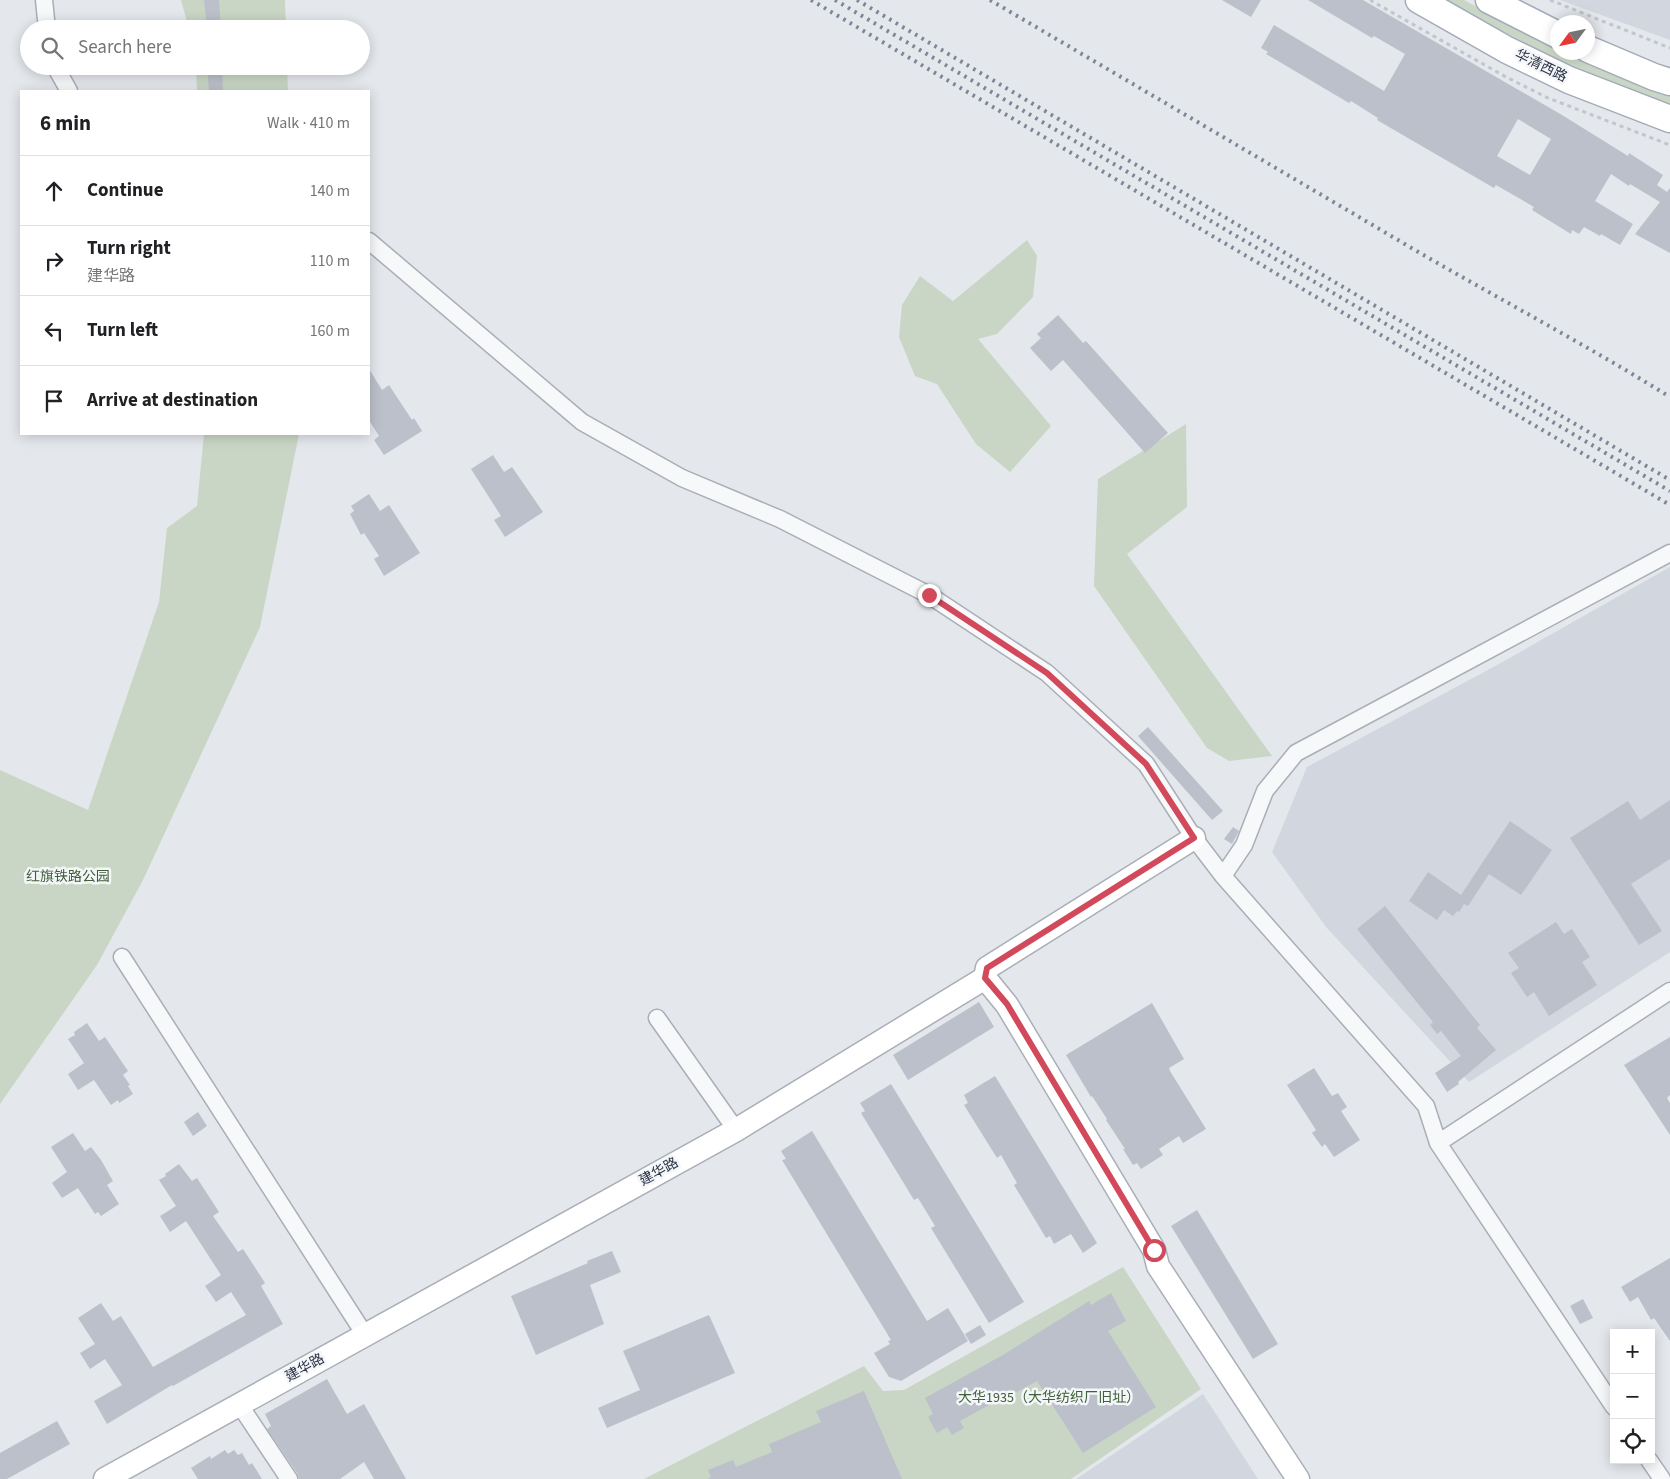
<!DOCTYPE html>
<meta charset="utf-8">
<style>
:root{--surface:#fff;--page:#f6f6f6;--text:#202124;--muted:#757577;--line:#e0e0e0}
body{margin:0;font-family:"Source Sans 3","Noto Sans SC",sans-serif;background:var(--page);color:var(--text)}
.controls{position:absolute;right:15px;bottom:15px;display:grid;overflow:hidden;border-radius:0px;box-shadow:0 2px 12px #0003}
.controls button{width:45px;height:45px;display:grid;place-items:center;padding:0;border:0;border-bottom:1px solid var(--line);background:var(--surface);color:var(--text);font:25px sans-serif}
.compass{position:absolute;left:1550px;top:15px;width:45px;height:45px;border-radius:50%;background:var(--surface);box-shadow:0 2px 12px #0003;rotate:237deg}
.stop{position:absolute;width:15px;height:15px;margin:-11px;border:4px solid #d1495b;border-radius:50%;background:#fff}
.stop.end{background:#d1495b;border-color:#fff;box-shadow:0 1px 5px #0008}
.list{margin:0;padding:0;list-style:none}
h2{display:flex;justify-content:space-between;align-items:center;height:65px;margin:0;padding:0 20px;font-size:21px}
h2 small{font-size:16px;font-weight:400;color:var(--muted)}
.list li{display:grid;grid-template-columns:32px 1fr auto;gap:15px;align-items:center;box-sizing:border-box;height:70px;padding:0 20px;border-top:1px solid var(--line)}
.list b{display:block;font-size:19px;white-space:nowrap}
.list p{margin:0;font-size:16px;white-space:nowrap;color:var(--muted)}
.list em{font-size:16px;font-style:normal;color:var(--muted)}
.icon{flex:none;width:28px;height:28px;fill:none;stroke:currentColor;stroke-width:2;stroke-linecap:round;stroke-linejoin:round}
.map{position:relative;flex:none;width:1670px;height:1479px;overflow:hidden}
.search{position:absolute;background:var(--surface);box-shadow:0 2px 12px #0003;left:20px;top:20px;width:350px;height:55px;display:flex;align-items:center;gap:12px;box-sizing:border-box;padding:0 18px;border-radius:28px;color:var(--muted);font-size:19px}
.panel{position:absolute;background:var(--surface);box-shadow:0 2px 12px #0003;left:20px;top:90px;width:350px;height:345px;border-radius:0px}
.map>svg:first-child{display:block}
.built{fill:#d2d6de}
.green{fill:#c9d6c5}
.building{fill:#bbc0ca;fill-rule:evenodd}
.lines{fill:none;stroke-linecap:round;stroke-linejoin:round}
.street-casing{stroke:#a9aeb7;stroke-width:19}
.secondary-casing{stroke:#a9aeb7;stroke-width:25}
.primary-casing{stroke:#a3abb8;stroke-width:29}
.path{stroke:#c2c5cb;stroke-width:3;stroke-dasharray:4 4;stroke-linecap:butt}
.street{stroke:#f7f8fa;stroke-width:16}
.secondary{stroke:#fff;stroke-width:22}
.primary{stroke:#fff;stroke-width:26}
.rail{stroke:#7d8696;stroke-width:4;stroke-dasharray:2.5 5;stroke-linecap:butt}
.route{stroke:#d1495b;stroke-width:6}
.labels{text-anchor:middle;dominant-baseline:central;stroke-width:5;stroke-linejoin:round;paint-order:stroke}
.street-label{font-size:14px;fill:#2b3445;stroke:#f4f6f9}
.park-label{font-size:14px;fill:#3f6138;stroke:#f4f6f9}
</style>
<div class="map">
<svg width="1670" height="1479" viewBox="0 0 1670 1479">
<rect width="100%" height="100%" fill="#e4e7ec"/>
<path class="built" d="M1560,0H1670V40Z
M1670,567V952L1469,1082L1326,927L1272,852L1307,767L1499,664Z
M1203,1394L1258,1479H1076Z"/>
<path class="green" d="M181,0H285L286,29H189Z
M1445,0H1464L1535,39L1557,49L1558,52L1566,53L1634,83L1670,95V104C1591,78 1518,41 1445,0Z
M196,66H287L288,91H197Z
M1027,240L1037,256L1033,297L997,334L978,339L1051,426L1010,472L976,444L937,384L915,376L899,337L902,305L920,276L953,301Z
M1186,424L1187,507L1127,554L1272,756L1229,761L1207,748L1094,586L1098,479Z
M204,434H299L260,627L143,880L97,965L0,1104V770L88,810L159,602L167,528L197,506Z
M1123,1267L1201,1389L1071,1479H644L864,1366L883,1391L904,1390Z"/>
<path class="building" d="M204,0H219L221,29H207Z
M1222,0H1261L1251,17Z
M1308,0H1363L1562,115L1628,156L1629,153L1663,175L1657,185L1667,192L1670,188V253L1635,234L1660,202L1630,184L1629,186L1611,174L1595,201L1633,224L1620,245L1601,234L1600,236L1584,227L1579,234L1572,230L1571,234L1532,210L1534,207L1496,185L1494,188L1377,120L1378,118L1351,101L1349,103L1266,54L1268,52L1261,48L1274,25L1384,91L1405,54L1374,36L1372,38ZM1518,119L1551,139L1530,175L1497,156Z
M207,66H222L223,91H209Z
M1058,315L1083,343L1086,341L1168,433L1145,453L1063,360L1051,371L1030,348L1041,338L1037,334Z
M369,369L382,390L389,385L412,420L414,418L422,431L384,455L374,440L379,436L369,420Z
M493,455L504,472L512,467L543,512L505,537L494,520L501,516L471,469Z
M369,494L380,511L389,505L420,553L384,576L374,559L379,556L364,533L361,535L350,514L354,511L351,506Z
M1148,727L1223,811L1212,820L1138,736Z
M1670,800V859L1631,884L1662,931L1639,945L1570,838L1628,801L1640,820Z
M1510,821L1552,850L1521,895L1489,874L1468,906L1464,904L1459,912L1457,911L1453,916L1444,910L1437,920L1409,901L1428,872L1461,895Z
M1233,827L1239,831L1232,844L1224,839Z
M1385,906L1480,1025L1477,1028L1496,1050L1458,1082L1459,1084L1447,1092L1435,1073L1461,1056L1441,1031L1437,1034L1430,1025L1433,1022L1357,929Z
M1556,922L1564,934L1572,929L1590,957L1582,962L1597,985L1549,1016L1534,992L1527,997L1511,973L1519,968L1508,953Z
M979,1002L994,1027L908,1080L893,1055Z
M1152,1003L1184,1059L1169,1068L1170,1071L1206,1129L1183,1143L1179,1136L1159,1149L1163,1155L1141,1169L1137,1163L1133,1165L1123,1149H1125L1106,1120L1107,1119L1092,1096L1091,1097L1066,1055Z
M87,1023L99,1041L105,1037L128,1071L123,1075L130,1085L128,1086L133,1094L119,1103L118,1100L111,1105L94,1080L78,1090L68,1074L84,1063L68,1039L75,1035L74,1032Z
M1670,1037V1095L1667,1098L1670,1103V1135L1624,1065Z
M1314,1068L1332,1096L1338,1093L1347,1107L1341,1111L1360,1140L1334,1157L1325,1144L1322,1147L1312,1133L1316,1130L1287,1085Z
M995,1076L1097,1243L1083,1253L1071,1234L1054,1244L1050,1236L1046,1238L1014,1185L1017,1183L1010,1171L1001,1155L997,1158L964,1105L968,1103L964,1095Z
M891,1084L1024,1302L989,1323L931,1228L935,1226L918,1198L914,1200L861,1113L865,1111L860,1103Z
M198,1112L207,1126L193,1136L184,1122Z
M812,1131L927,1321L948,1308L968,1341L901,1381L889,1377L874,1353L890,1344L888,1341L891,1340L782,1160L786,1159L781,1151Z
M73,1133L85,1151L91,1147L101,1160L113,1181L107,1185L119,1204L101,1216L98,1212L95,1214L78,1188L62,1198L52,1183L67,1172L51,1147Z
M179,1164L192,1181L197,1178L219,1212L213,1216L238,1252L243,1249L265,1283L261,1286L283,1324L173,1386L172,1385L107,1424L94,1401L122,1385L105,1359L90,1369L80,1353L95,1344L78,1318L101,1303L113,1321L121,1316L153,1367L246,1315L231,1292L216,1302L205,1286L221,1275L186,1221L170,1232L160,1216L176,1206L159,1180L166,1176L165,1174Z
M1197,1210L1278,1344L1253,1359L1171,1226Z
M612,1251L621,1272L590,1285L604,1324L536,1355L511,1296L588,1263L587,1261Z
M1670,1258V1341L1654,1318L1651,1320L1638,1297L1630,1302L1621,1287Z
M1111,1293L1126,1321L1108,1331L1156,1407L1083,1453L1037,1381L1008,1397L1007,1395L960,1421L964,1428L952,1435L947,1427L937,1433L928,1417L933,1414L925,1398L1003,1355L1089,1301L1091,1305Z
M1583,1299L1593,1318L1580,1324L1570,1306Z
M709,1315L735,1373L607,1428L598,1408L640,1390L623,1351Z
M980,1325L986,1335L971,1344L965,1334Z
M327,1379L347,1414L364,1404L406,1479H374L364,1462L340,1479H299L297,1473L267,1429L271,1426L265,1414Z
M864,1391L902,1479H707L711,1477L708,1470L733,1460L736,1467L772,1452L769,1444L821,1422L816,1411Z
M57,1421L70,1444L7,1479H0V1453Z
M225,1450L228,1454L234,1450L238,1455L242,1453L249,1465L252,1463L262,1479H198L191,1468L210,1456L211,1459Z"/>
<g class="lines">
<g class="street-casing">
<path id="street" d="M44,0L47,29
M55,66L69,91
M369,241L582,422L682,478L780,519L929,595L1047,673L1146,764L1194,838L1223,876L1426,1106L1438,1143L1614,1407
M1223,876L1244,845L1265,791L1296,753L1670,553
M122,957L365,1335
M657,1018L736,1130
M1438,1143L1670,991
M239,1404L289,1479
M1649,1460L1662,1479"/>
</g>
<g class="secondary-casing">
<path id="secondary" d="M985,978L1007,1005L1154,1250L1158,1266L1298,1479
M105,1479L736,1130L985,978L987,968L1194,838"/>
</g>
<g class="primary-casing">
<path id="primary" d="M1419,0L1507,50L1569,80L1670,119
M1489,0L1558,35
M1588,49L1654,77L1670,82"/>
</g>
<path class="path" d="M1370,0L1506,77L1548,98L1670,145
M1550,0L1670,48"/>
<use href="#street" class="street"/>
<use href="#secondary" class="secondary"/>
<use href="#primary" class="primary"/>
<path class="rail" d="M811,0L1670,505
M835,0L1670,491
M857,0L1670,480
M990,0C1133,84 1276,168 1420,253C1503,301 1588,346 1670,397"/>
</g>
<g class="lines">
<path class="route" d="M929,595L1047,673L1146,764L1194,838L987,968L985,978L1007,1004L1154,1250"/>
</g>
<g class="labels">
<g class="street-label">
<text transform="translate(1541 66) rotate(26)">华清西路</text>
<text transform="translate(659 1172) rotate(-29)">建华路</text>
<text transform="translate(305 1368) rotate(-29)">建华路</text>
</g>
<g class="park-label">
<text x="68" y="877">红旗铁路公园</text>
<text x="1049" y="1398">大华1935（大华纺织厂旧址）</text>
</g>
</g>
</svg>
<div class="controls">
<button>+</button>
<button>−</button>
<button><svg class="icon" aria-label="locate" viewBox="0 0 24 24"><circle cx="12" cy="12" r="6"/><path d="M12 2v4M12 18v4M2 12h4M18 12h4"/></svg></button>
</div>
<svg class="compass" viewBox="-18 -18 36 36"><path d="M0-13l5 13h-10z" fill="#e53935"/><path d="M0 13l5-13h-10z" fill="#757577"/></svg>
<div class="stop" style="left:1154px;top:1250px"></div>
<div class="stop end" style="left:929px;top:595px"></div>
<div class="search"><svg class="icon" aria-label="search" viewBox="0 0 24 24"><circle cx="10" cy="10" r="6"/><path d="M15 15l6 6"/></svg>Search here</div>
<section class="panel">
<h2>6 min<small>Walk · 410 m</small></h2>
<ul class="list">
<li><svg class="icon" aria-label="ahead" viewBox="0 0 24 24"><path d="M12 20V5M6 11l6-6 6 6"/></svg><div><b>Continue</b></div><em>140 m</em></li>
<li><svg class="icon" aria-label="right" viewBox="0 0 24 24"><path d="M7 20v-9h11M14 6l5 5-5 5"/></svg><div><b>Turn right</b><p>建华路</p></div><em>110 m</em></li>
<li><svg class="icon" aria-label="left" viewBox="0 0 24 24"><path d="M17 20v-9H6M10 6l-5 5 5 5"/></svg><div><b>Turn left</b></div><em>160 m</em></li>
<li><svg class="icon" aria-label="arrive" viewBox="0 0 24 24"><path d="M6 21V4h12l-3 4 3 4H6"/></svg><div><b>Arrive at destination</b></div></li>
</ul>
</section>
</div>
